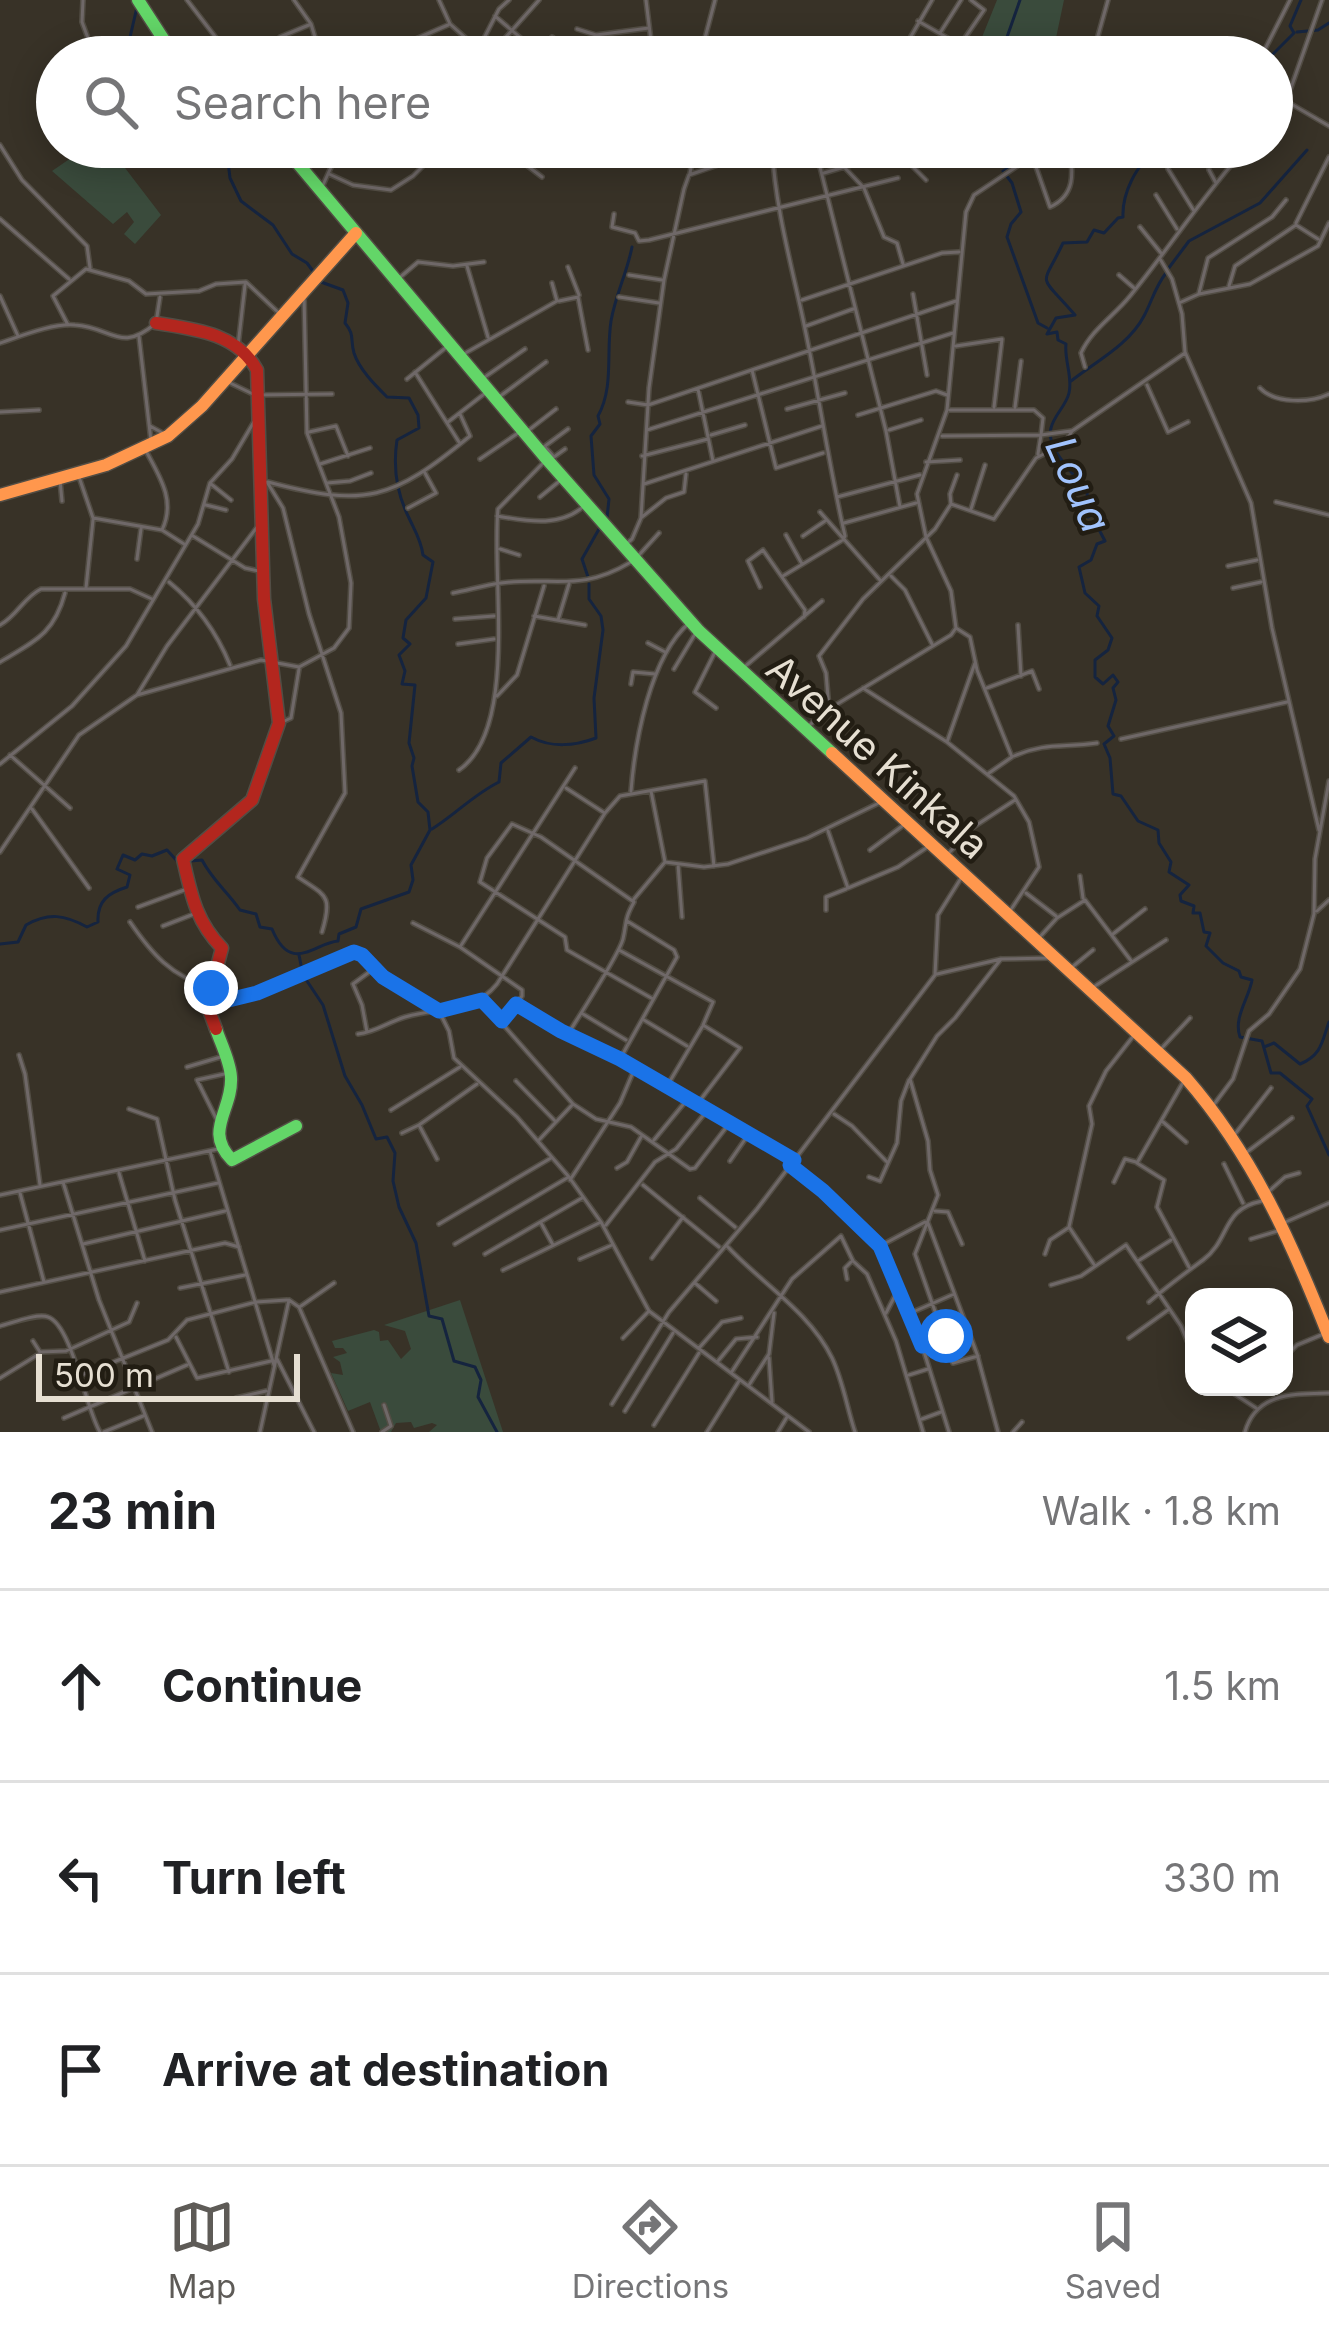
<!DOCTYPE html>
<meta charset="utf-8">
<style>
:root{--surface:#fff;--page:#f2f2f2;--text:#202124;--muted:#757577;--line:#e0e0e0;--accent:#5e5b57}
body{margin:0;font-family:Inter,sans-serif;background:var(--page);color:var(--text)}
.controls{position:absolute;right:36px;bottom:36px;display:grid;overflow:hidden;border-radius:24px;box-shadow:0 6px 30px #0003}
.controls button{width:108px;height:108px;display:grid;place-items:center;padding:0;border:0;border-bottom:3px solid var(--line);background:var(--surface);color:var(--text);font:60px sans-serif}
.scale{position:absolute;left:36px;bottom:30px;width:264px;box-sizing:border-box;padding-left:12px;border:6px solid #e6dfd2;border-top:0;font-size:33px;line-height:42px;white-space:nowrap;color:#e6dfd2;-webkit-text-stroke:9px #221d13;paint-order:stroke}
.stop{position:absolute;width:36px;height:36px;margin:-27px;border:9px solid #1a73e8;border-radius:50%;background:#fff}
.stop.end{background:#1a73e8;border-color:#fff;box-shadow:0 3px 12px #0008}
.list{margin:0;padding:0;list-style:none}
h2{display:flex;justify-content:space-between;align-items:center;height:156px;margin:0;padding:0 48px;font-size:51px}
h2 small{font-size:39px;font-weight:400;color:var(--muted)}
.list li{display:grid;grid-template-columns:78px 1fr auto;gap:36px;align-items:center;box-sizing:border-box;height:192px;padding:0 48px;border-top:3px solid var(--line)}
.list b{display:block;font-size:45px;white-space:nowrap}
.list em{font-size:39px;font-style:normal;color:var(--muted)}
.icon{flex:none;width:66px;height:66px;fill:none;stroke:currentColor;stroke-width:2;stroke-linecap:round;stroke-linejoin:round}
.map{position:relative;flex:none;width:1329px;height:1432px;overflow:hidden}
.search{position:absolute;background:var(--surface);box-shadow:0 6px 30px #0003;left:36px;right:36px;top:36px;height:132px;display:flex;align-items:center;gap:30px;box-sizing:border-box;padding:0 42px;border-radius:66px;color:var(--muted);font-size:45px}
.sheet{height:732px;background:var(--surface)}
nav{display:flex;justify-content:space-around;align-items:center;box-sizing:border-box;height:168px;border-top:3px solid var(--line);background:var(--surface);font-size:33px;color:var(--muted)}
nav a{display:grid;justify-items:center;gap:6px}
nav .on{color:var(--accent)}
.map>svg:first-child{display:block}
.green{fill:#3a4b3c}
.lines{fill:none;stroke-linecap:round;stroke-linejoin:round}
.stream{stroke:#15243f;stroke-width:3}
.street-casing{stroke:#524d44;stroke-width:6}
.fast-casing{stroke:#524d44;stroke-width:15}
.slow-casing{stroke:#524d44;stroke-width:15}
.jam-casing{stroke:#524d44;stroke-width:15}
.street{stroke:#6f6868;stroke-width:3}
.fast{stroke:#63d668;stroke-width:12}
.slow{stroke:#ff974d;stroke-width:12}
.jam{stroke:#b3261e;stroke-width:12}
.route{stroke:#1a73e8;stroke-width:15}
.labels{text-anchor:middle;dominant-baseline:central;stroke-width:9;stroke-linejoin:round;paint-order:stroke}
.street-label{font-size:39px;fill:#e6dfd2;stroke:#221d13}
.water-label{font-size:42px;font-style:italic;fill:#a1c3fd;stroke:#221d13}
</style>
<div class="map">
<svg width="1329" height="1432" viewBox="0 0 1329 1432">
<rect width="100%" height="100%" fill="#383227"/>
<path class="green" d="M997,0H1064L1052,57H974Z
M87,147H109L161,215L135,244L124,234L134,222L127,212L113,224L52,171Z
M460,1300L503,1432H429L437,1425L432,1423L414,1428L411,1422L396,1423L391,1432H381L370,1402L348,1411L331,1373L343,1375L340,1362L333,1357L347,1353L343,1348H335L332,1341L374,1330L379,1332L380,1341L388,1340L401,1359L411,1349L405,1331L384,1325Z"/>
<g class="lines">
<path class="stream" d="M1297,32L1318,30L1329,23
M133,57L128,46L137,7
M1000,57L1020,0
M1270,57L1294,33L1290,26L1301,0
M196,147L227,153L230,178L241,201L273,225L292,254L307,263L315,274
M1025,147L1031,155L1003,171L1012,183L1021,212L1011,224L1007,237L1038,323L1047,328
M1190,147L1175,159L1159,151C1135,162 1122,196 1123,217L1118,218L1104,233L1094,230L1087,242L1063,243C1041,290 1037,271 1075,315L1056,318L1047,334L1057,332L1058,340L1066,344C1064,360 1073,377 1069,393C1066,406 1054,415 1051,428C1045,450 1078,477 1087,491L1088,508L1082,512L1088,517L1095,513L1099,517L1095,522L1105,541L1097,544L1091,560L1079,567L1085,593L1099,606L1097,616L1112,638L1108,650L1095,660V677L1103,684L1113,675L1118,682L1113,688L1116,700L1108,726L1114,736L1104,744L1110,758L1113,794L1121,796L1138,821L1158,830L1159,843L1171,862L1169,872L1189,885L1180,895L1181,901L1194,906L1193,913H1200L1204,932L1210,933L1206,946L1223,963L1239,971L1241,977L1252,980C1249,998 1233,1018 1240,1037L1262,1041L1271,1073H1280L1312,1099L1307,1106L1329,1155
M1168,269L1189,241L1260,203L1307,150
M1071,381C1095,362 1129,345 1144,316C1152,301 1155,287 1166,273
M607,518L609,499L594,475L591,436L600,424L598,416C614,387 606,354 611,321C616,293 627,273 632,247
M588,577L582,559L599,529
M432,829C456,814 473,795 499,782L501,763L531,737C551,748 575,746 596,738L594,698L603,630L601,616L589,599V584
M0,944L18,942L26,925C49,912 65,915 87,927L98,922C97,901 108,893 127,887L130,875L117,869L123,855L135,860L142,854L152,856L167,850L178,862L202,860C213,881 227,891 240,910L256,914L260,927L272,929C291,975 314,943 338,941L339,934L356,927L361,909L409,892L413,880L411,865L430,830L428,812L418,802L412,766L414,758L409,743L415,685L402,684L405,671L399,655L410,644L403,638L406,620L426,598L433,562L423,555C421,540 415,531 409,518C397,494 393,466 397,440L419,428L418,415L409,398L387,397C375,385 359,369 354,353C350,339 355,335 345,323L348,303L343,290L321,282
M299,955L303,975L323,1005L345,1076L362,1105L376,1139L387,1137L395,1153L393,1181L399,1207L416,1243L429,1316L442,1319L454,1361L475,1367L481,1380L478,1397L497,1432
M1264,1047L1274,1043L1300,1064C1322,1055 1322,1041 1329,1022"/>
<g class="street-casing">
<path id="street" d="M83,0L82,22L95,57
M187,0L220,43L214,57
M294,0L311,24L321,57
M439,0L450,24L487,57
M646,0L653,57
M495,16L543,57
M918,21L960,45L984,10L971,0
M577,29L596,35L649,28
M940,33L961,0
M411,41L448,25
M908,41L935,57
M479,48L499,9L509,0
M538,51L552,37L578,57
M279,57L280,37L309,25
M488,57L539,0
M700,57L715,0
M899,57L932,0
M1092,57L1108,0
M1261,57L1290,0
M1286,101L1329,126
M1272,121L1287,99L1322,0
M0,145L22,180L87,246L90,268
M503,147L542,177
M545,147L553,154
M772,147C775,201 787,248 799,301C817,379 827,458 845,536L843,540
M815,147L886,431L900,507
M893,147L926,180
M582,160L589,147
M1035,164L1050,207C1076,195 1073,173 1070,147
M845,168L864,188L884,237L897,243L903,264
M1168,169L1194,211
M1209,170L1216,183
M690,173L695,147
M824,173L861,162
M329,174L353,185L391,190L413,176L442,147
M323,185L332,165L331,147
M1156,195L1177,229
M614,214L612,227L635,233L639,241L649,240L898,178
M0,219L69,279
M1296,223L1329,157
M1140,227L1161,253
M1160,259L1172,279L1182,314L1185,352L1251,503L1272,628L1319,830
M467,266L488,337
M568,267L579,295
M629,275L662,280
M1119,275L1134,288
M398,279L418,262L453,266L484,262
M1229,286L1235,266L1296,225L1318,239
M1199,293L1208,258L1272,217L1286,200
M913,294L927,375
M0,296L18,336
M619,297L659,303
M802,300L942,253L959,252
M559,301L578,297L588,350
M1179,303L1199,294L1250,284L1318,246L1329,223
M68,325L53,296L86,269L129,281L146,294L199,291L216,284L246,282L281,315
M806,326L853,309
M139,337L151,441
M0,343C21,336 53,323 75,325C112,327 120,354 156,323L160,297
M238,346L245,285
M956,346L1002,339L994,407
M462,355L557,301L552,283
M1085,367L1081,353C1092,329 1114,316 1130,296C1170,247 1204,194 1247,147
M752,370L776,468L823,453
M415,372L459,442
M407,379L449,345
M482,379L525,349
M226,381L255,395L332,394
M1147,385L1168,432L1188,422
M1260,388C1275,404 1310,403 1329,394
M698,389L713,461
M499,397L546,362
M628,402L648,405L666,399L956,301
M1015,407L1021,361
M787,409L845,393
M0,412L39,410
M858,415L936,391L947,395
M448,422L488,391
M150,426L168,436
M647,430L953,333
M889,430L921,420
M309,432L336,426L348,456
M525,433L556,409
M711,435L745,425
M942,436L1041,435L1043,418L1034,410H950
M545,447L554,457L565,449
M541,449L568,429
M146,451C160,477 176,501 162,530
M1038,454L1041,435L1071,431
M642,456L708,439
M480,459L521,431
M926,462L960,460
M320,464L370,448
M79,477L93,518L162,530L184,544
M60,480L62,501
M267,482L283,508L309,614L341,713L345,793L298,877C326,896 333,895 322,932
M268,482C366,508 392,500 470,436L460,414
M327,483L350,481L371,473
M211,484L231,500
M644,484L822,426
M540,497L562,479
M837,497L920,475
M1276,502L1329,515
M951,504L994,519L1036,458L1065,443L1072,431L1185,353
M206,505L226,510
M408,508L436,493L425,473
M971,509L985,465
M820,512L880,580
M497,516C527,521 561,528 585,505
M642,517L666,498L684,492L686,474
M844,523L916,503
M786,535L802,564
M193,536L245,568L263,572
M803,536L825,521
M625,545L632,539L641,518L649,388L664,280L684,189L689,175L770,147
M500,549L519,555
M639,555L659,533
M137,559L141,529
M1228,566L1257,560
M783,576L841,541
M891,576L905,590L932,644
M169,582C196,604 217,633 230,665
M760,587L748,561L763,550L805,610L804,617
M86,588L93,520
M1233,588L1261,582
M453,593C469,590 485,585 501,583C554,576 579,593 631,562
M534,616L585,625
M455,619L494,616
M558,620L569,584
M0,625C17,616 24,597 41,589H130L152,599
M1018,625L1021,676
M648,643L665,652
M458,644L494,639
M716,650L695,692L716,708
M0,662C35,641 54,634 65,593
M674,669L695,634
M742,669L822,601
M631,684L633,672L655,674
M863,688L947,742L1014,796L1029,822L1039,867L1010,911
M987,688L1032,671L1039,689
M137,695L261,660L299,667L334,648L349,628L351,583L339,517L307,433L304,295
M497,696L517,675L544,586
M829,709L826,673L819,656L863,599L935,529L951,504L950,494L957,475
M280,723L291,718L299,669
M806,728L829,709L951,635L956,628
M1121,739L1287,702
M947,742L975,663
M10,755L70,808
M1014,756C1046,742 1064,748 1097,743
M0,764L72,706L126,646L198,524L210,483L232,459L255,420
M459,770C519,729 491,576 498,509L546,460
M989,773L1012,757L977,670L970,637L956,628L951,591L926,537L917,494L947,410L966,212L974,195L1019,165L1061,163L1114,147
M566,788L603,812
M631,791C635,741 650,657 689,623
M32,809L89,888
M828,831L848,888L898,867L929,846
M870,850L905,824
M0,852L79,735L137,695L167,646L261,522
M948,854L972,828L1015,800
M665,862L704,867L728,864L807,838L883,801
M678,864L682,917
M1080,876L1083,898
M1026,893L1056,916
M634,899L665,862L651,791
M138,907L187,889
M826,910V897L846,889
M1317,911L1329,900
M627,921L674,950L677,957L620,1059L792,1159
M130,922C152,954 171,976 209,987
M413,923L460,947L522,990V996L503,1021
M163,926L194,914
M1113,934L1145,909
M1037,940L1057,918L1085,900L1132,962
M460,947L575,768
M619,950L713,1002L703,1025L740,1048L698,1103
M1071,968L1093,950
M937,974L1001,959L1051,958
M1092,988L1166,940
M484,1003L573,1104L596,1119L631,1127L690,1169L695,1168L728,1125
M209,1005L257,993L354,952L362,955L383,977L439,1011L449,1031L454,1058L517,1117L569,1177L601,1222L649,1311L809,1432
M517,1005L561,1031L620,1059
M583,1014L626,1040
M644,1020L687,1046
M367,1032L362,1005L353,984L372,970
M358,1034C376,1032 388,1022 405,1017C439,1007 473,1014 497,984L605,813L620,796L705,781L714,866
M568,1034C579,1016 619,955 623,939C627,922 624,920 634,902L541,837L512,824L487,858L480,882L565,937L567,950L653,999
M1159,1051L1190,1018
M19,1055L25,1074L40,1185
M187,1067L224,1056
M1185,1079L1137,1163L1164,1180L1157,1207L1189,1267
M516,1081L556,1122L573,1104
M667,1086L702,1027
M1212,1107L1233,1079L1249,1031L1269,1014L1300,969L1314,914L1315,859L1329,781
M129,1109L157,1119L175,1200L229,1372
M391,1110L460,1067
M834,1114L852,1126L888,1163
M1162,1121L1186,1142
M218,1122L197,1080L229,1073
M419,1125L437,1159
M402,1133L419,1125L477,1084
M1235,1134L1271,1088
M654,1140L686,1101
M538,1141L555,1123
M210,1151L274,1365
M1247,1152L1292,1118
M730,1161L746,1138
M1224,1164L1243,1203
M791,1166L878,1244
M617,1168L627,1162L641,1137
M119,1173L145,1261
M869,1177L880,1181L897,1143L901,1101L909,1080
M570,1180L620,1103L634,1070
M63,1182L99,1300L152,1432
M1114,1182L1125,1159L1136,1162
M643,1185L719,1247
M1268,1192L1285,1177L1299,1173
M20,1193L44,1282
M0,1195L218,1149
M700,1198L735,1227
M935,1211L948,1212L962,1244
M925,1222L880,1246L917,1329L949,1432
M541,1223L553,1245
M928,1223L977,1354L998,1432
M439,1224L551,1158
M1281,1224L1329,1203
M606,1225L655,1162L676,1149L706,1112
M0,1230L218,1183
M1251,1239L1281,1230
M83,1244L225,1211
M455,1244L567,1178
M727,1246C760,1282 810,1312 832,1358C843,1381 847,1408 855,1432
M485,1254L582,1198
M1045,1254L1050,1240L1068,1228
M652,1258L683,1217
M580,1259L612,1245
M1138,1261L1171,1240
M1095,1266L1069,1227L1092,1124L1089,1106L1106,1071L1135,1034
M503,1270L599,1223
M847,1279L845,1268L851,1262
M695,1283L716,1301
M1051,1285L1081,1276L1126,1245L1181,1326L1194,1357
M180,1288L245,1275
M0,1292L225,1243L239,1247
M1149,1302C1166,1287 1184,1274 1203,1260C1231,1239 1221,1209 1262,1201
M301,1306L334,1283
M913,1312L954,1294
M886,1313L898,1290
M0,1326C12,1323 37,1313 48,1317C72,1325 86,1410 100,1432
M176,1337L197,1378L271,1361
M623,1338L648,1312
M1129,1338L1168,1310
M33,1341L40,1352L66,1351L129,1322L137,1303
M925,1344L967,1329
M699,1348L722,1322L741,1318
M1291,1351L1297,1345L1326,1333
M978,1356L953,1363L915,1254L938,1195L930,1170L928,1141L910,1079L937,1036L955,1018L1001,959
M769,1358L772,1402
M277,1359L314,1432
M718,1361L736,1339L757,1337
M731,1373L792,1279L841,1236L853,1261L867,1274L896,1341L923,1432
M909,1375L928,1369
M79,1376L168,1340L187,1320L256,1302L287,1300
M0,1378L39,1354
M749,1385L769,1354L774,1313
M1224,1387L1256,1408
M236,1398L266,1391
M612,1404L669,1312L757,1209L935,975L938,915L963,875
M625,1411L673,1333
M64,1418L187,1365
M922,1419L941,1412
M654,1425L699,1353
M104,1432L143,1416
M260,1432L289,1300L299,1307L353,1432
M382,1432L391,1426L384,1405
M707,1432L739,1381
M778,1432L787,1417
M1013,1432L1022,1422
M1245,1432C1256,1392 1295,1394 1329,1393"/>
</g>
<g class="fast-casing">
<path id="fast" d="M138,0L175,57
M284,147L544,456L699,631L832,753
M216,1029C221,1044 230,1061 231,1077C233,1110 203,1131 232,1160L296,1126"/>
</g>
<g class="slow-casing">
<path id="slow" d="M0,495L106,465L168,436L202,406L356,233
M832,753L1186,1078C1253,1155 1292,1243 1329,1337"/>
</g>
<g class="jam-casing">
<path id="jam" d="M156,323C194,329 237,333 257,370L264,599L279,723L252,800L183,859C191,894 196,922 222,948L207,1005L216,1029"/>
</g>
<use href="#street" class="street"/>
<use href="#fast" class="fast"/>
<use href="#slow" class="slow"/>
<use href="#jam" class="jam"/>
</g>
<g class="lines">
<path class="route" d="M211,988L208,1005L257,993L354,952L362,955L383,977L439,1011L482,1000L502,1021L516,1004L561,1031L620,1059L794,1160L790,1165L823,1191L880,1246L922,1346L946,1336"/>
</g>
<g class="labels">
<g class="street-label">
<text transform="translate(878 756) rotate(42)">Avenue Kinkala</text>
</g>
<g class="water-label">
<text transform="translate(1079 484) rotate(66)">Loua</text>
</g>
</g>
</svg>
<div class="controls">
<button><svg class="icon" aria-label="layers" viewBox="0 0 24 24"><path d="M12 4l9 5-9 5-9-5zM3 14l9 5 9-5"/></svg></button>
</div>
<div class="scale">500 m</div>
<div class="stop" style="left:946px;top:1336px"></div>
<div class="stop end" style="left:211px;top:988px"></div>
<div class="search"><svg class="icon" aria-label="search" viewBox="0 0 24 24"><circle cx="10" cy="10" r="6"/><path d="M15 15l6 6"/></svg>Search here</div>
</div>
<section class="sheet">
<h2>23 min<small>Walk · 1.8 km</small></h2>
<ul class="list">
<li><svg class="icon" aria-label="ahead" viewBox="0 0 24 24"><path d="M12 20V5M6 11l6-6 6 6"/></svg><div><b>Continue</b></div><em>1.5 km</em></li>
<li><svg class="icon" aria-label="left" viewBox="0 0 24 24"><path d="M17 20v-9H6M10 6l-5 5 5 5"/></svg><div><b>Turn left</b></div><em>330 m</em></li>
<li><svg class="icon" aria-label="arrive" viewBox="0 0 24 24"><path d="M6 21V4h12l-3 4 3 4H6"/></svg><div><b>Arrive at destination</b></div></li>
</ul>
</section>
<nav>
<a class="on"><svg class="icon" aria-label="map" viewBox="0 0 24 24"><path d="M3 6l6-2 6 2 6-2v14l-6 2-6-2-6 2zM9 4v14M15 6v14"/></svg>Map</a>
<a><svg class="icon" aria-label="directions" viewBox="0 0 24 24"><path d="M12 3l9 9-9 9-9-9zM9 14v-3h6M13 9l2 2-2 2"/></svg>Directions</a>
<a><svg class="icon" aria-label="saved" viewBox="0 0 24 24"><path d="M7 4h10v16l-5-4-5 4z"/></svg>Saved</a>
</nav>
